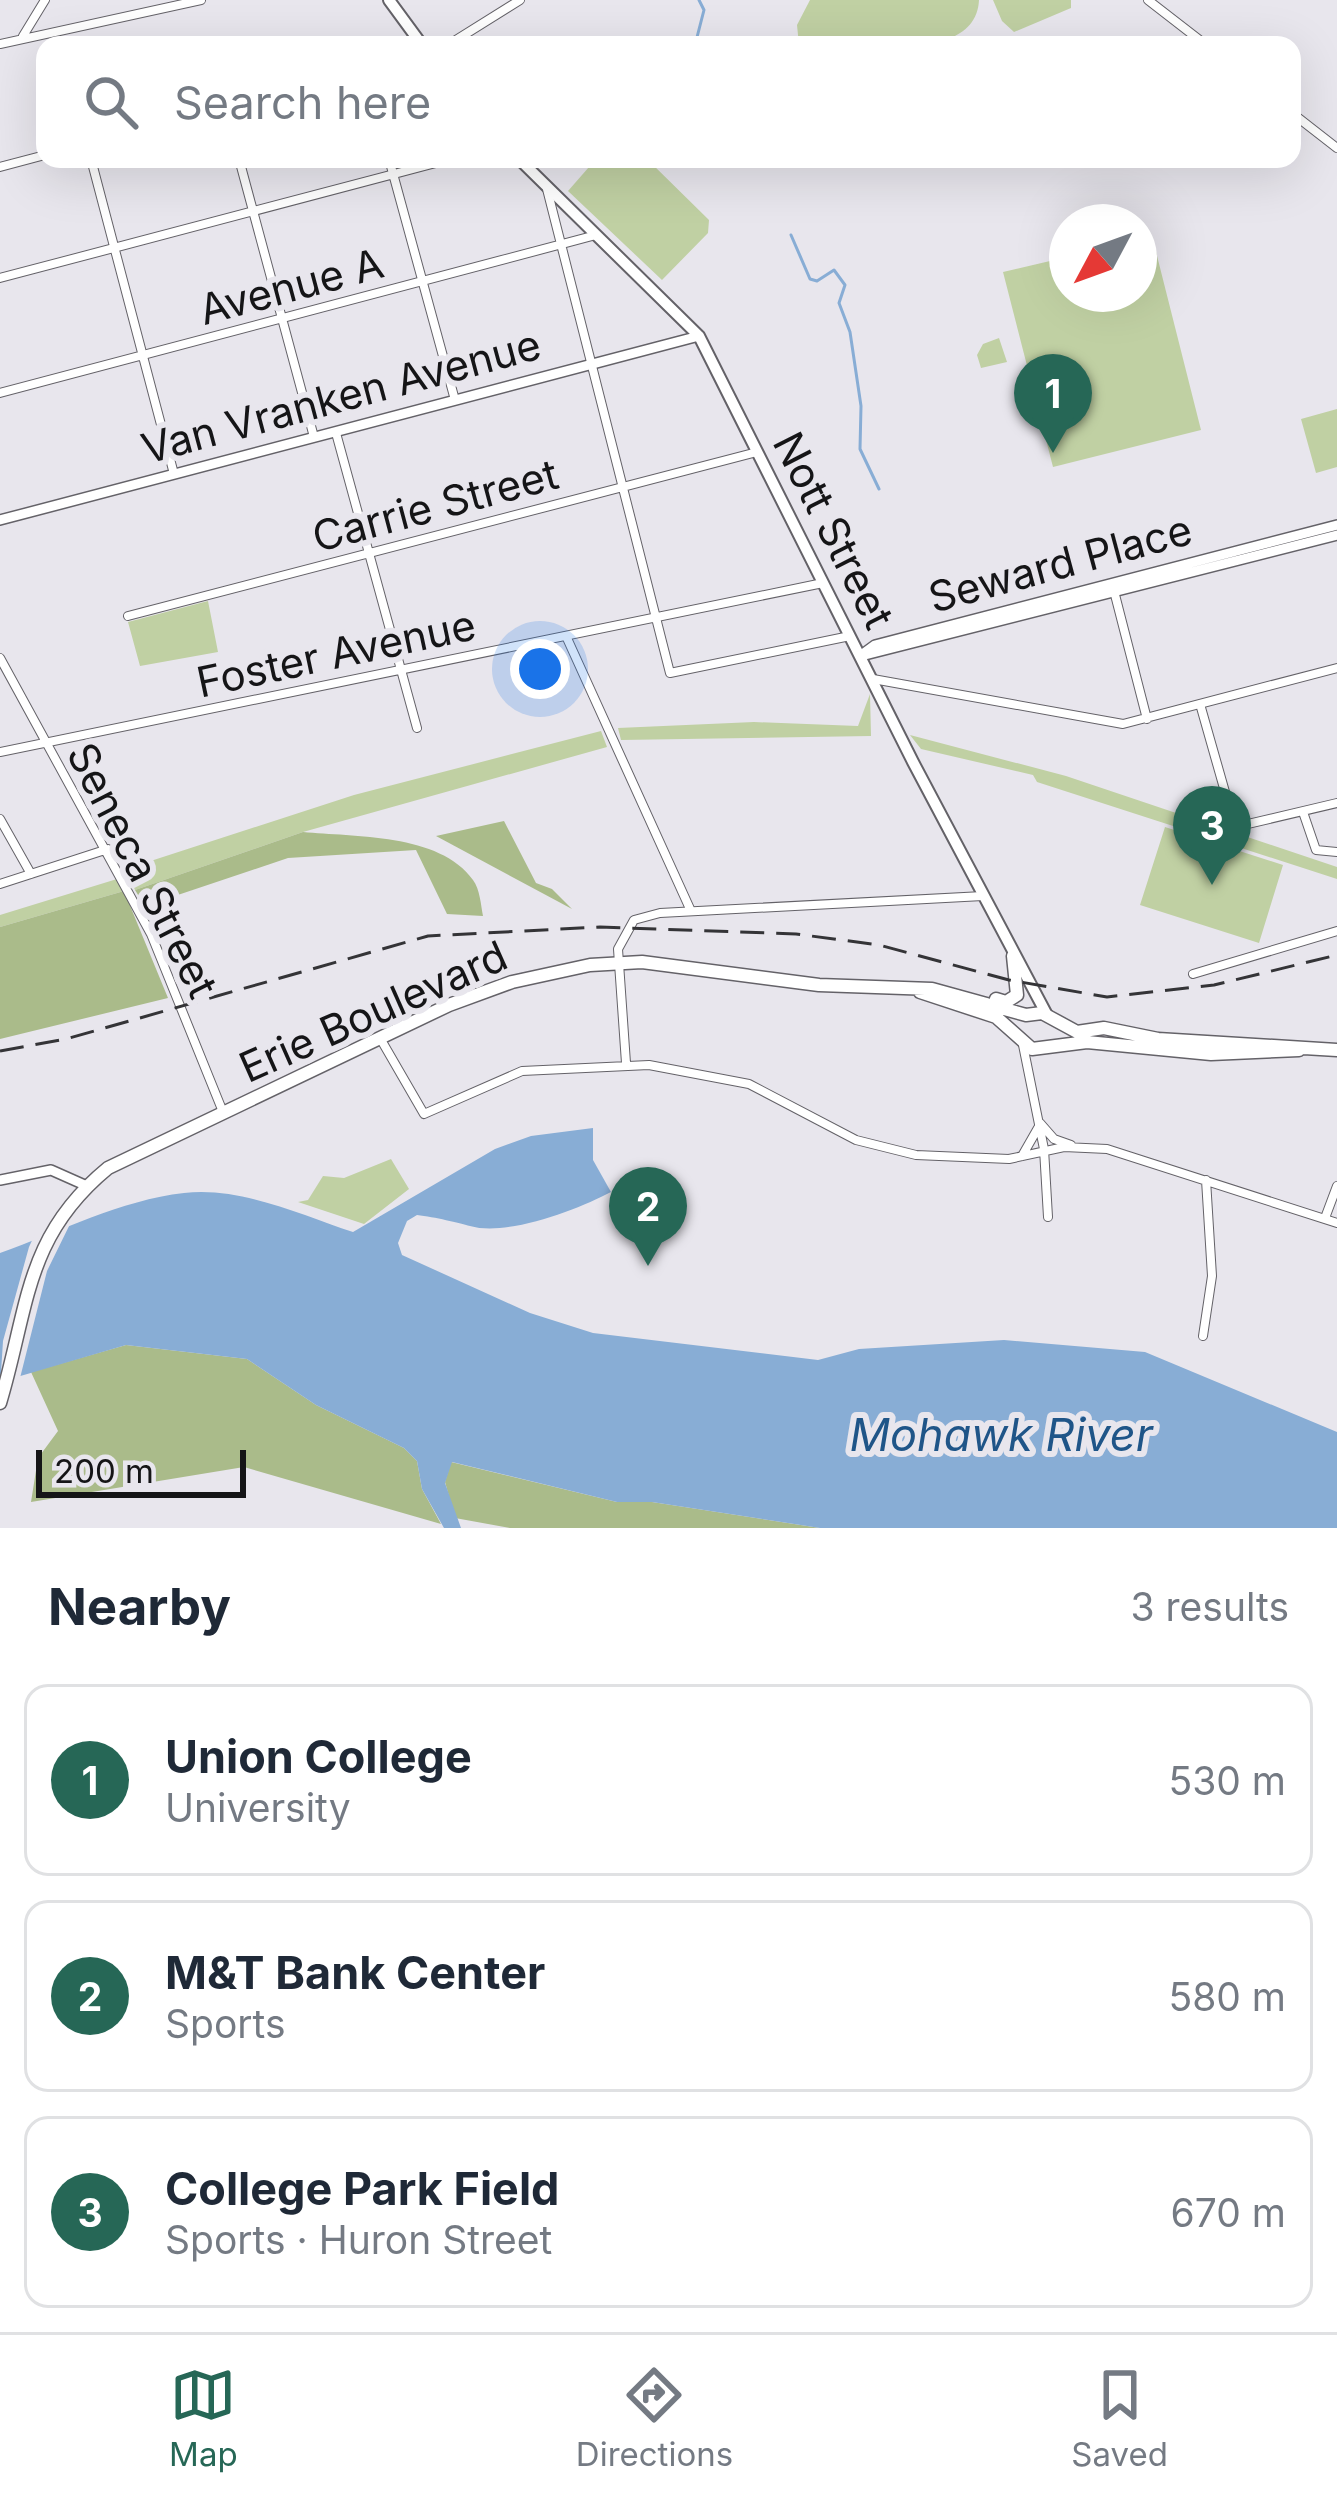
<!DOCTYPE html>
<meta charset="utf-8">
<style>
:root{--surface:#fff;--page:#f6f6f7;--text:#1f2937;--muted:#747a83;--line:#e0e1e3;--accent:#266756}
body{margin:0;font-family:Inter,sans-serif;background:var(--page);color:var(--text)}
.compass{position:absolute;left:1049px;top:204px;width:108px;height:108px;border-radius:50%;background:var(--surface);box-shadow:0 12px 48px #0002;rotate:229deg}
.scale{position:absolute;left:36px;bottom:30px;width:210px;box-sizing:border-box;padding-left:12px;border:6px solid #151517;border-top:0;font-size:33px;line-height:42px;white-space:nowrap;color:#151517;-webkit-text-stroke:9px #e8e6ed;paint-order:stroke}
.you{position:absolute;left:540px;top:669px;width:42px;height:42px;margin:-30px;border:9px solid #fff;border-radius:50%;background:#1a73e8;box-shadow:0 0 0 18px #1a73e833}
.badge{display:grid;place-items:center;width:78px;height:78px;border-radius:50%;background:var(--accent);color:#fff;font-size:39px;font-weight:700}
.pin{position:absolute;translate:-50% -99px;filter:drop-shadow(0 3px 6px #0008)}
.pin::after{content:'';position:absolute;top:63px;width:42px;height:36px;background:inherit;clip-path:polygon(0 0,100% 0,50% 100%)}
.list{margin:0;padding:0;list-style:none}
h2{display:flex;justify-content:space-between;align-items:center;height:156px;margin:0;padding:0 48px;font-size:51px}
h2 small{font-size:39px;font-weight:400;color:var(--muted)}
.list li{display:grid;grid-template-columns:78px 1fr auto;gap:36px;align-items:center;box-sizing:border-box;height:192px;margin:0 24px 24px;padding:0 24px;border:3px solid var(--line);border-radius:24px}
.list b{display:block;font-size:45px;white-space:nowrap}
.list p{margin:0;font-size:39px;white-space:nowrap;color:var(--muted)}
.list em{font-size:39px;font-style:normal;color:var(--muted)}
.icon{flex:none;width:66px;height:66px;fill:none;stroke:currentColor;stroke-width:2;stroke-linecap:round;stroke-linejoin:round}
.map{position:relative;flex:none;width:1337px;height:1528px;overflow:hidden}
.search{position:absolute;background:var(--surface);box-shadow:0 12px 48px #0002;left:36px;right:36px;top:36px;height:132px;display:flex;align-items:center;gap:30px;box-sizing:border-box;padding:0 42px;border-radius:24px;color:var(--muted);font-size:45px}
.sheet{height:804px;background:var(--surface)}
nav{display:flex;justify-content:space-around;align-items:center;box-sizing:border-box;height:168px;border-top:3px solid var(--line);background:var(--surface);font-size:33px;color:var(--muted)}
nav a{display:grid;justify-items:center;gap:6px}
nav .on{color:var(--accent)}
.map>svg:first-child{display:block}
.green{fill:#c0d0a3}
.forest{fill:#aabb8a}
.water{fill:#88add5}
.pier{fill:#e8e6ed}
.lines{fill:none;stroke-linecap:round;stroke-linejoin:round}
.stream{stroke:#88add5;stroke-width:3}
.minor-casing{stroke:#646268;stroke-width:10}
.tertiary-casing{stroke:#646268;stroke-width:12}
.secondary-casing{stroke:#646268;stroke-width:14}
.trunk-casing{stroke:#646268;stroke-width:15}
.minor{stroke:#fff;stroke-width:8}
.tertiary{stroke:#fff;stroke-width:9}
.secondary{stroke:#fff;stroke-width:10}
.trunk{stroke:#fff;stroke-width:12}
.rail{stroke:#343437;stroke-width:3;stroke-dasharray:24 12;stroke-linecap:butt}
.labels{text-anchor:middle;dominant-baseline:central;stroke-width:12;stroke-linejoin:round;paint-order:stroke}
.street-label{font-size:42px;fill:#151517;stroke:#e8e6ed}
.water-label{font-size:45px;font-style:italic;fill:#1f5588;stroke:#e8e6ed}
</style>
<div class="map">
<svg width="1337" height="1528" viewBox="0 0 1337 1528">
<rect width="100%" height="100%" fill="#e8e6ed"/>
<path class="green" d="M810,0H979C976,67 848,45 799,45L797,25Z
M993,0H1071V8L1014,32L1002,21Z
M596,159H647L709,220L708,233L662,280L568,191Z
M1152,236L1201,430L1053,467L1003,272L1067,257V294H1139V239Z
M999,338L1007,362L981,368L977,355L983,344Z
M1337,409V467L1316,473L1301,419Z
M208,601L218,652L140,666L128,622Z
M870,694L871,736L621,740L618,728L754,722L858,726Z
M601,731L607,747L303,832L135,890L126,869L354,795Z
M910,735L1066,776L1337,867V879L1037,782L1033,775L921,749Z
M1165,827L1283,865L1259,943L1140,905Z
M117,879L124,891L0,927V915Z
M391,1159L409,1189L364,1224L298,1202L308,1200L323,1176L344,1178Z"/>
<path class="forest" d="M504,821L536,883L552,889L572,909L436,836Z
M303,832C353,837 440,833 473,880C480,889 481,906 483,916L447,914L416,850L288,858L145,906L135,890Z
M124,891L168,998L0,1039V927Z
M126,1345L247,1359L316,1405L404,1448L417,1461L422,1489L441,1524L244,1467L31,1502L38,1458L58,1431L31,1372Z
M451,1462L617,1502H652L820,1528H510L455,1518L445,1482Z"/>
<path class="water" d="M593,1128V1160L611,1192C579,1209 507,1237 470,1226C459,1223 435,1217 417,1215L407,1221L398,1243L402,1255L530,1313L593,1333L818,1360L859,1349L1004,1340L1145,1352L1337,1432V1528H820L652,1502H617L452,1462L445,1483L461,1528H444L422,1489L417,1461L404,1448L316,1405L247,1359L126,1345L0,1382V1253C59,1232 121,1200 184,1193C239,1186 302,1215 353,1232L495,1149L531,1136Z"/>
<path class="pier" d="M72,1220L47,1271L19,1382L0,1388L3,1341L29,1247L35,1234Z"/>
<g class="lines">
<path class="stream" d="M695,45L704,10L699,0
M791,235L810,279L817,281L834,270L845,285L839,303L850,332L861,406L860,449L879,489"/>
<g class="minor-casing">
<path id="minor" d="M1148,0L1206,45
M23,36L45,0
M0,44L201,0
M448,45L520,0
M1292,113L1337,148
M91,159L174,474
M239,159L314,437
M389,159L455,400
M0,167L45,155
M547,189L670,673L850,636
M0,278L451,159
M0,393L596,235
M336,433L417,728
M1113,587L1147,719
M128,616L757,452
M566,636L691,911
M0,658L151,934L223,1112
M873,679L1123,724L1337,668
M1200,704L1235,827L1337,803
M0,752L823,583
M1303,812L1316,850L1337,852
M0,819L31,874
M0,884L108,849
M1193,974L1337,931
M380,1038L424,1114L522,1071L649,1065L749,1084L856,1140L916,1155L1009,1159L1064,1147L1107,1149L1337,1223
M1023,1045L1044,1149L1048,1217
M626,1063L618,949L634,920L660,913L983,896
M1040,1123L1054,1139L1071,1145
M1022,1156L1038,1128
M1325,1218L1337,1186
M1203,1336L1212,1276L1206,1180"/>
</g>
<g class="tertiary-casing">
<path id="tertiary" d="M0,520L699,336
M865,655L1337,535
M860,656L875,645L1337,525
M0,1180L51,1170L87,1186"/>
</g>
<g class="secondary-casing">
<path id="secondary" d="M389,0L422,45
M519,159L699,336L913,762L1047,1015"/>
</g>
<g class="trunk-casing">
<path id="trunk" d="M920,992L996,1017L1032,1049L1087,1042L1211,1054L1299,1050
M996,999L1006,1002L1017,995L1013,956
M0,1403C29,1307 24,1237 108,1168L449,1005L512,982L590,965L642,962L819,985L932,989L1026,1015L1042,1013L1077,1032L1104,1028L1158,1039L1337,1050"/>
</g>
<use href="#minor" class="minor"/>
<use href="#tertiary" class="tertiary"/>
<use href="#secondary" class="secondary"/>
<use href="#trunk" class="trunk"/>
<path class="rail" d="M0,1051L66,1039L428,936L600,927L796,934L879,945L1009,980L1107,997L1214,985L1337,955"/>
</g>
<g class="labels">
<g class="street-label">
<text transform="translate(291 286) rotate(-15)">Avenue A</text>
<text transform="translate(341 396) rotate(-15)">Van Vranken Avenue</text>
<text transform="translate(435 505) rotate(-15)">Carrie Street</text>
<text transform="translate(834 530) rotate(63)">Nott Street</text>
<text transform="translate(1060 563) rotate(-15)">Seward Place</text>
<text transform="translate(336 653) rotate(-12)">Foster Avenue</text>
<text transform="translate(143 870) rotate(63)">Seneca Street</text>
<text transform="translate(373 1011) rotate(-24)">Erie Boulevard</text>
</g>
<g class="water-label">
<text x="1001" y="1434">Mohawk River</text>
</g>
</g>
</svg>
<svg class="compass" viewBox="-18 -18 36 36"><path d="M0-13l5 13h-10z" fill="#e53935"/><path d="M0 13l5-13h-10z" fill="#747a83"/></svg>
<div class="scale">200 m</div>
<div class="you"></div>
<div class="pin badge" style="left:1053px;top:453px">1</div>
<div class="pin badge" style="left:648px;top:1266px">2</div>
<div class="pin badge" style="left:1212px;top:885px">3</div>
<div class="search"><svg class="icon" aria-label="search" viewBox="0 0 24 24"><circle cx="10" cy="10" r="6"/><path d="M15 15l6 6"/></svg>Search here</div>
</div>
<section class="sheet">
<h2>Nearby<small>3 results</small></h2>
<ul class="list">
<li><span class="badge">1</span><div><b>Union College</b><p>University</p></div><em>530 m</em></li>
<li><span class="badge">2</span><div><b>M&amp;T Bank Center</b><p>Sports</p></div><em>580 m</em></li>
<li><span class="badge">3</span><div><b>College Park Field</b><p>Sports · Huron Street</p></div><em>670 m</em></li>
</ul>
</section>
<nav>
<a class="on"><svg class="icon" aria-label="map" viewBox="0 0 24 24"><path d="M3 6l6-2 6 2 6-2v14l-6 2-6-2-6 2zM9 4v14M15 6v14"/></svg>Map</a>
<a><svg class="icon" aria-label="directions" viewBox="0 0 24 24"><path d="M12 3l9 9-9 9-9-9zM9 14v-3h6M13 9l2 2-2 2"/></svg>Directions</a>
<a><svg class="icon" aria-label="saved" viewBox="0 0 24 24"><path d="M7 4h10v16l-5-4-5 4z"/></svg>Saved</a>
</nav>
